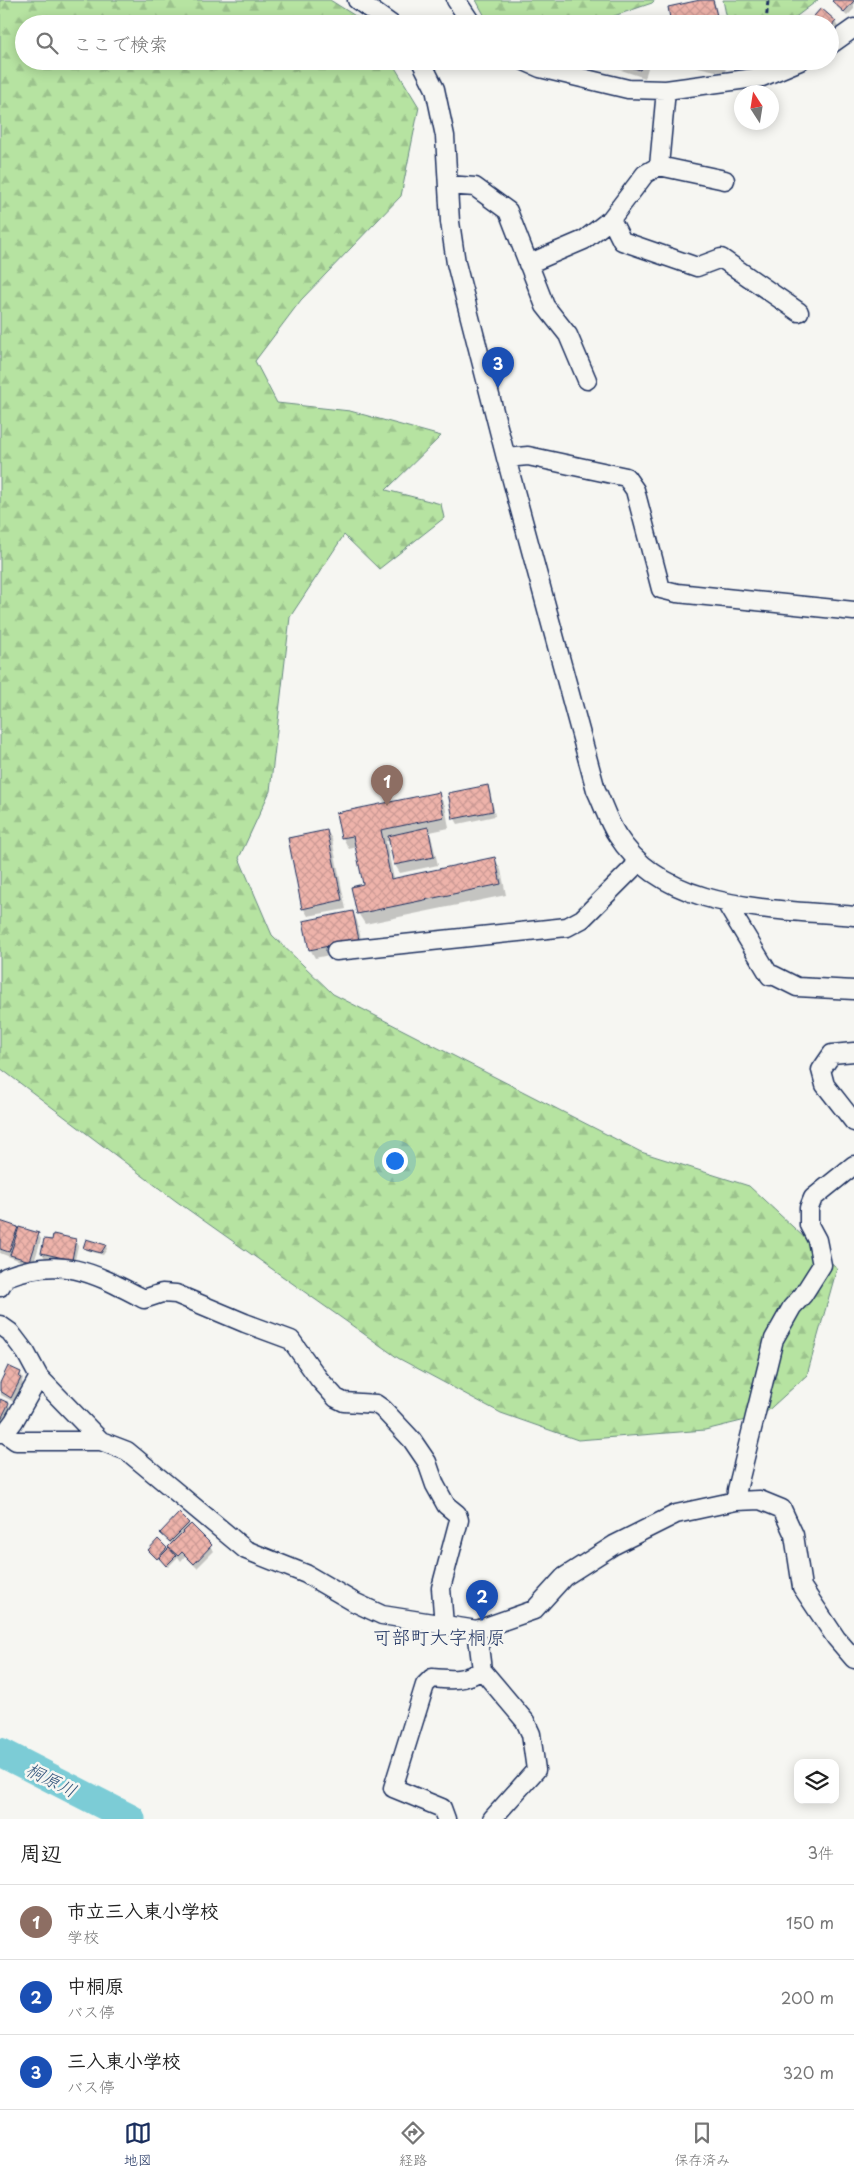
<!DOCTYPE html>
<html lang="ja">
<meta charset="utf-8">
<style>
:root{--surface:#fff;--page:#f6f6f6;--text:#222;--muted:#767676;--line:#e0e0e0;--accent:#1b2f5e}
body{margin:0;font-family:"Playpen Sans","Klee One",sans-serif;background:var(--page);color:var(--text)}
.controls{position:absolute;right:15px;bottom:15px;display:grid;overflow:hidden;border-radius:10px;box-shadow:0 2px 12px #0003}
.controls button{width:45px;height:45px;display:grid;place-items:center;padding:0;border:0;border-bottom:1px solid var(--line);background:var(--surface);color:var(--text);font:25px sans-serif}
.compass{position:absolute;left:734px;top:85px;width:45px;height:45px;border-radius:50%;background:var(--surface);box-shadow:0 2px 12px #0003;rotate:348deg}
.you{position:absolute;left:394px;top:1160px;width:18px;height:18px;margin:-12px;border:4px solid #fff;border-radius:50%;background:#1a73e8;box-shadow:0 0 0 8px #1a73e833}
.badge{display:grid;place-items:center;width:32px;height:32px;border-radius:50%;background:var(--accent);color:#fff;font-size:16px;font-weight:700}
.pin{position:absolute;translate:-50% -41px;filter:drop-shadow(0 1px 2px #0008)}
.pin::after{content:'';position:absolute;top:26px;width:18px;height:15px;background:inherit;clip-path:polygon(0 0,100% 0,50% 100%)}
.list{margin:0;padding:0;list-style:none}
h2{display:flex;justify-content:space-between;align-items:center;height:65px;margin:0;padding:0 20px;font-size:21px}
h2 small{font-size:16px;font-weight:400;color:var(--muted)}
.list li{display:grid;grid-template-columns:32px 1fr auto;gap:15px;align-items:center;box-sizing:border-box;height:75px;padding:0 20px;border-top:1px solid var(--line)}
.list b{display:block;font-size:19px;white-space:nowrap}
.list p{margin:0;font-size:16px;white-space:nowrap;color:var(--muted)}
.list em{font-size:16px;font-style:normal;color:var(--muted)}
.icon{flex:none;width:28px;height:28px;fill:none;stroke:currentColor;stroke-width:2;stroke-linecap:round;stroke-linejoin:round}
.map{position:relative;flex:none;width:854px;height:1819px;overflow:hidden}
.search{position:absolute;background:var(--surface);box-shadow:0 2px 12px #0003;left:15px;right:15px;top:15px;height:55px;display:flex;align-items:center;gap:12px;box-sizing:border-box;padding:0 18px;border-radius:28px;color:var(--muted);font-size:19px}
.sheet{height:290px;background:var(--surface)}
nav{display:flex;justify-content:space-around;align-items:center;box-sizing:border-box;height:70px;border-top:1px solid var(--line);background:var(--surface);font-size:14px;color:var(--muted)}
nav a{display:grid;justify-items:center;gap:2px}
nav .on{color:var(--accent)}
.map>svg:first-child{display:block}
.forest{fill:url(#forest-firs);stroke:#688980}
.shadow{fill:#0003}
.lines{fill:none;stroke-linecap:round;stroke-linejoin:round}
.river{stroke:#7cccd6;stroke-width:29}
.building{fill:url(#building-cross-hatch);stroke:#1b2f5e}
.minor-casing{stroke:#1b2f5e;stroke-width:21}
.path{stroke:#1b2f5e;stroke-width:3;stroke-dasharray:5 4;stroke-linecap:butt}
.minor{stroke:#f6f6f2;stroke-width:18}
.labels{text-anchor:middle;dominant-baseline:central;stroke-width:5;stroke-linejoin:round;paint-order:stroke}
.water-label{font-size:18px;font-style:italic;fill:#33567c;stroke:#f6f6f2}
.quarter-label{font-size:19px;fill:#1b2f5e;stroke:#f6f6f2}
</style>
<div class="map">
<svg width="854" height="1819" viewBox="0 0 854 1819">
<defs>
<pattern id="forest-firs" width="22" height="20" patternUnits="userSpaceOnUse" patternTransform="scale(1.25)"><rect width="22" height="20" fill="#b6e3a1"/><path d="M5 1l3.5 6h-7zM16 11l3.5 6h-7z" fill="#9cc38d"/></pattern>
<pattern id="building-cross-hatch" width="8" height="8" patternUnits="userSpaceOnUse" patternTransform="scale(1.25)"><rect width="8" height="8" fill="#eeb3aa"/><path d="M0 0l8 8M0 8l8-8" fill="none" stroke="#cc9a95"/></pattern>
</defs>
<rect width="100%" height="100%" fill="#f6f6f2"/>
<filter id="ink" filterUnits="userSpaceOnUse"><feTurbulence type="fractalNoise" baseFrequency=".02" numOctaves="2"/><feDisplacementMap in="SourceGraphic" scale="10" xChannelSelector="R" yChannelSelector="G"/><feConvolveMatrix kernelMatrix="1 2 1 2 8 2 1 2 1" color-interpolation-filters="sRGB"/></filter>
<g filter="url(#ink)">
<path class="forest" d="M0,0H330L368,24H24V61H391L419,107L401,196L301,300L255,361L277,403L350,411L441,436L386,490L441,504L444,518L379,569L344,535L290,617L270,791L239,858L272,935L333,994L641,1152L749,1186L837,1268L807,1375L762,1416L705,1430L578,1440L501,1413L398,1358L176,1201L0,1068Z
M476,0H655L652,3L608,18L600,24L488,22Z
M723,0H818L793,19L792,24H728Z"/>
<path class="shadow" d="M706,0H713L715,4L719,22L709,24H673Z
M835,0H854V9L847,16L837,7L834,2Z
M835,22L838,27L830,36V24Z
M608,61H650L645,78L612,67Z
M671,61H727L725,73Z
M487,786L490,791L495,816L458,824L455,819Z
M438,794L445,805L449,828L430,832L438,865L400,873L395,865L390,841H386L394,879L495,859L501,870L506,895L365,924L358,913L365,885L357,847L349,849L343,838L338,814Z
M327,831L332,839L346,909L308,916L303,908Z
M353,912L357,921L363,948L315,958L310,949Z
M0,1222L17,1228L19,1231L38,1234L41,1239L33,1266L0,1253Z
M75,1240L78,1246L74,1264L45,1258L42,1253Z
M87,1241L106,1246L107,1249L103,1255L86,1250Z
M20,1373L23,1378L22,1382L23,1384L14,1402L1,1395L0,1386Z
M0,1400L8,1404L12,1410L0,1430Z
M188,1523L214,1551L197,1568L185,1556L181,1561L178,1557L168,1567L151,1552L158,1541L174,1555L170,1547L172,1545L161,1533Z"/>
<g class="lines">
<path class="river" d="M0,1752L131,1819"/>
</g>
<path class="building" d="M700,0H713L717,16L682,24H671L668,7Z
M833,0H854V1L844,12L832,1Z
M821,8L836,21L830,28V24H807Z
M613,61H643L640,70Z
M488,785L493,811L453,819L448,793Z
M439,792L444,817L381,830L391,879L495,857L501,884L357,914L351,887L363,884L353,836L341,838L336,813Z
M428,827L434,857L394,865L388,836Z
M327,830L342,900L302,909L288,838Z
M353,911L359,940L309,950L303,921Z
M0,1221L18,1227L9,1252L0,1249Z
M19,1227L39,1233L30,1261L10,1255Z
M53,1234L76,1239L72,1260L41,1253L44,1239L52,1240Z
M86,1239L106,1245L101,1253L83,1248Z
M8,1366L21,1372L19,1377L21,1378L11,1398L0,1391V1383Z
M0,1399L9,1403L0,1421Z
M179,1513L189,1523L170,1542L160,1533Z
M191,1524L212,1545L194,1564L182,1552L178,1556L168,1547Z
M158,1539L167,1548L157,1559L148,1550Z
M169,1548L176,1556L166,1566L159,1558Z"/>
<g class="lines">
<g class="minor-casing">
<path id="minor" d="M357,0L391,24
M456,0L472,24
M830,45L854,28
M421,61L435,89L445,136L450,222L456,263L506,458L596,790C603,804 608,822 617,835C666,913 773,908 854,916
M524,61L540,68L628,89L666,90L762,77L800,61
M659,166L666,90
M448,185L475,187L508,211L545,306L568,335L587,380
M611,219L622,241L697,267L721,258L799,312
M528,264L584,240L611,219L645,174L659,166L725,180
M506,458L528,456L626,477L635,490L661,589L677,593L854,611
M726,903L770,976L773,975L797,987L854,990
M336,951L567,927L582,919L639,862
M854,1052L832,1054L821,1070L825,1085L854,1122
M0,1287L6,1277C62,1255 94,1273 144,1299L162,1293L176,1294L245,1323L291,1340L319,1379L336,1398L344,1402L376,1404L383,1409L412,1440L427,1462L435,1485L446,1505L457,1514L459,1520L441,1588L444,1625
M0,1325L10,1332L26,1353L39,1377L101,1441L127,1451L246,1550L306,1574L354,1602L382,1615L477,1630L534,1610L564,1577L614,1545L676,1514L736,1501L760,1500L782,1509L794,1535L802,1587L836,1638L854,1659
M0,1433H5L16,1441H101
M5,1433L14,1421L39,1377
M736,1501L737,1490L774,1339L792,1307L803,1295L822,1265L817,1240L809,1225V1208L813,1198L854,1165
M482,1670L525,1721L531,1734L536,1770L492,1819
M446,1819L442,1808L393,1788L425,1685L432,1678C452,1680 465,1681 482,1670L477,1630"/>
</g>
<path class="path" d="M766,24L768,0"/>
<use href="#minor" class="minor"/>
</g>
</g>
<g class="labels">
<g class="water-label">
<text transform="translate(52 1779) rotate(27)">桐原川</text>
</g>
<g class="quarter-label">
<text x="439" y="1636">可部町大字桐原</text>
</g>
</g>
</svg>
<div class="controls">
<button><svg class="icon" aria-label="layers" viewBox="0 0 24 24"><path d="M12 4l9 5-9 5-9-5zM3 14l9 5 9-5"/></svg></button>
</div>
<svg class="compass" viewBox="-18 -18 36 36"><path d="M0-13l5 13h-10z" fill="#e53935"/><path d="M0 13l5-13h-10z" fill="#767676"/></svg>
<div class="you"></div>
<div class="pin badge" style="left:387px;top:806px;background:#8d6e63">1</div>
<div class="pin badge" style="left:482px;top:1621px;background:#1a4fb4">2</div>
<div class="pin badge" style="left:498px;top:388px;background:#1a4fb4">3</div>
<div class="search"><svg class="icon" aria-label="search" viewBox="0 0 24 24"><circle cx="10" cy="10" r="6"/><path d="M15 15l6 6"/></svg>ここで検索</div>
</div>
<section class="sheet">
<h2>周辺<small>3件</small></h2>
<ul class="list">
<li><span class="badge" style="background:#8d6e63">1</span><div><b>市立三入東小学校</b><p>学校</p></div><em>150 m</em></li>
<li><span class="badge" style="background:#1a4fb4">2</span><div><b>中桐原</b><p>バス停</p></div><em>200 m</em></li>
<li><span class="badge" style="background:#1a4fb4">3</span><div><b>三入東小学校</b><p>バス停</p></div><em>320 m</em></li>
</ul>
</section>
<nav>
<a class="on"><svg class="icon" aria-label="map" viewBox="0 0 24 24"><path d="M3 6l6-2 6 2 6-2v14l-6 2-6-2-6 2zM9 4v14M15 6v14"/></svg>地図</a>
<a><svg class="icon" aria-label="directions" viewBox="0 0 24 24"><path d="M12 3l9 9-9 9-9-9zM9 14v-3h6M13 9l2 2-2 2"/></svg>経路</a>
<a><svg class="icon" aria-label="saved" viewBox="0 0 24 24"><path d="M7 4h10v16l-5-4-5 4z"/></svg>保存済み</a>
</nav>
